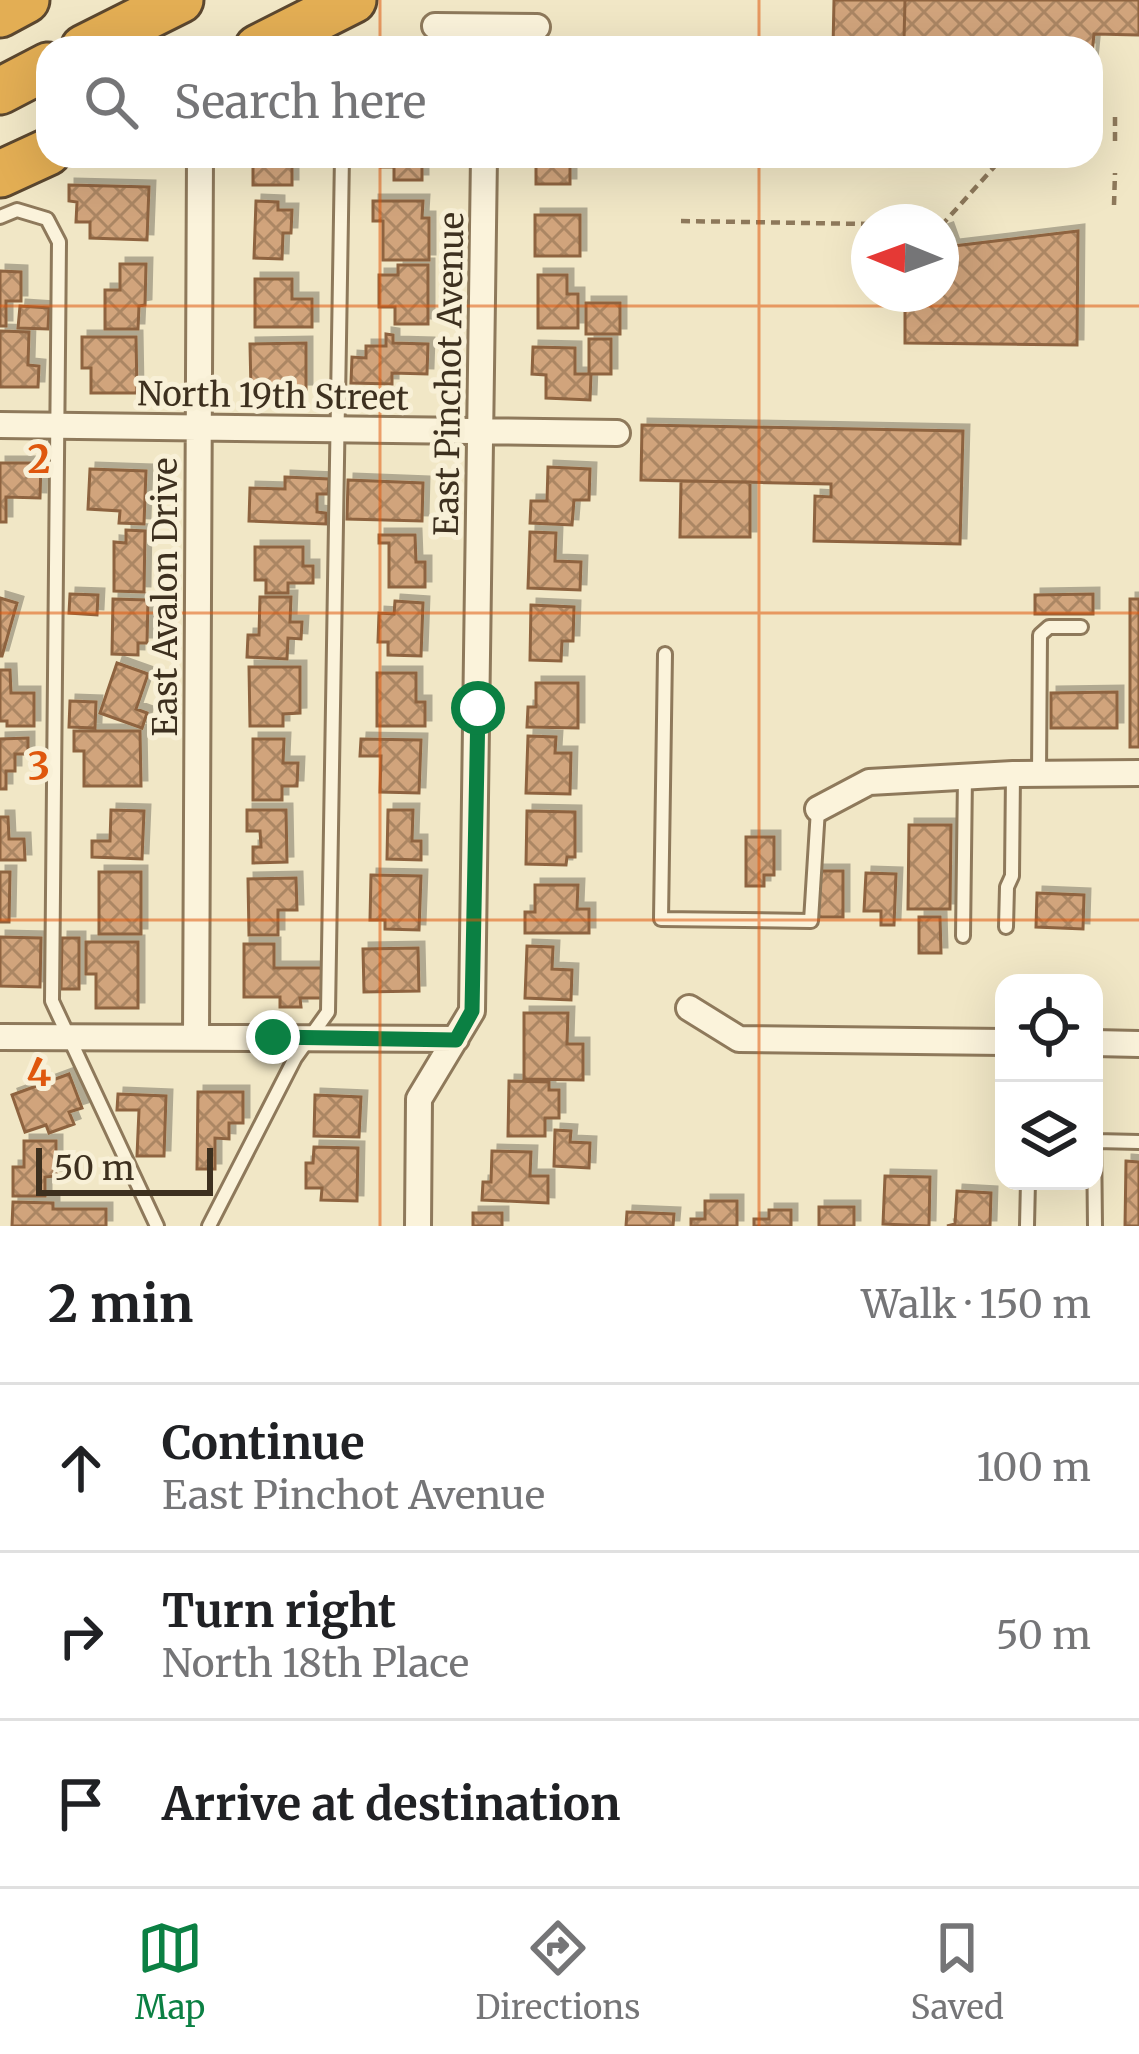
<!DOCTYPE html>
<meta charset="utf-8">
<style>
:root{--surface:#fff;--page:#f2f2f2;--text:#202124;--muted:#757577;--line:#e0e0e0;--accent:#0b8043}
body{margin:0;font-family:Merriweather,serif;background:var(--page);color:var(--text)}
.controls{position:absolute;right:36px;bottom:36px;display:grid;overflow:hidden;border-radius:24px;box-shadow:0 12px 48px #0002}
.controls button{width:108px;height:108px;display:grid;place-items:center;padding:0;border:0;border-bottom:3px solid var(--line);background:var(--surface);color:var(--text);font:60px sans-serif}
.compass{position:absolute;left:851px;top:204px;width:108px;height:108px;border-radius:50%;background:var(--surface);box-shadow:0 12px 48px #0002;rotate:271deg}
.scale{position:absolute;left:36px;bottom:30px;width:177px;box-sizing:border-box;padding-left:12px;border:6px solid #3d301f;border-top:0;font-size:33px;line-height:42px;white-space:nowrap;color:#3d301f;-webkit-text-stroke:9px #f8f0d7;paint-order:stroke}
.stop{position:absolute;width:36px;height:36px;margin:-27px;border:9px solid #0b8043;border-radius:50%;background:#fff}
.stop.end{background:#0b8043;border-color:#fff;box-shadow:0 3px 12px #0008}
.list{margin:0;padding:0;list-style:none}
h2{display:flex;justify-content:space-between;align-items:center;height:156px;margin:0;padding:0 48px;font-size:51px}
h2 small{font-size:39px;font-weight:400;color:var(--muted)}
.list li{display:grid;grid-template-columns:78px 1fr auto;gap:36px;align-items:center;box-sizing:border-box;height:168px;padding:0 48px;border-top:3px solid var(--line)}
.list b{display:block;font-size:45px;white-space:nowrap}
.list p{margin:0;font-size:39px;white-space:nowrap;color:var(--muted)}
.list em{font-size:39px;font-style:normal;color:var(--muted)}
.icon{flex:none;width:66px;height:66px;fill:none;stroke:currentColor;stroke-width:2;stroke-linecap:round;stroke-linejoin:round}
.map{position:relative;flex:none;width:1139px;height:1226px;overflow:hidden}
.search{position:absolute;background:var(--surface);box-shadow:0 12px 48px #0002;left:36px;right:36px;top:36px;height:132px;display:flex;align-items:center;gap:30px;box-sizing:border-box;padding:0 42px;border-radius:36px;color:var(--muted);font-size:45px}
.sheet{height:660px;background:var(--surface)}
nav{display:flex;justify-content:space-around;align-items:center;box-sizing:border-box;height:168px;border-top:3px solid var(--line);background:var(--surface);font-size:33px;color:var(--muted)}
nav a{display:grid;justify-items:center;gap:6px}
nav .on{color:var(--accent)}
.map>svg:first-child{display:block}
.building{fill:url(#building-cross-hatch);stroke:#8e643f;stroke-width:3;filter:url(#shadow)}
.lines{fill:none;stroke-linecap:round;stroke-linejoin:round}
.service-casing{stroke:#8e795b;stroke-width:18}
.minor-casing{stroke:#8e795b;stroke-width:30}
.motorway-casing{stroke:#5b472f;stroke-width:51}
.path{stroke:#8e795b;stroke-width:4.5;stroke-dasharray:9 6;stroke-linecap:butt}
.service{stroke:#fbf3db;stroke-width:12}
.minor{stroke:#fbf3db;stroke-width:24}
.motorway{stroke:#e3ae54;stroke-width:45}
.route{stroke:#0b8043;stroke-width:15}
.grid{fill:none;stroke:#df570d;stroke-width:3;stroke-opacity:0.55}
.labels{text-anchor:middle;dominant-baseline:central;stroke-width:10;stroke-linejoin:round;paint-order:stroke}
.street-label{font-size:33px;fill:#3d301f;stroke:#f8f0d7}
.grid-label{font-size:39px;text-anchor:middle;font-weight:bold;fill:#df570d;stroke:#f8f0d7;stroke-width:10;stroke-linejoin:round;paint-order:stroke}
</style>
<div class="map">
<svg width="1139" height="1226" viewBox="0 0 1139 1226">
<defs>
<pattern id="building-cross-hatch" width="8" height="8" patternUnits="userSpaceOnUse" patternTransform="scale(3)"><rect width="8" height="8" fill="#d1a47b"/><path d="M0 0l8 8M0 8l8-8" fill="none" stroke="#ab8664"/></pattern>
<filter id="shadow"><feDropShadow dx="6" dy="-6" stdDeviation="0" flood-color="#0004"/></filter>
</defs>
<rect width="100%" height="100%" fill="#f1e7c6"/>
<path class="building" d="M834,0H905L904,40H900L898,48H833Z
M905,0H1139V35L1094,34L1091,64V48H898L900,40H904Z
M253,156H292V185H253Z
M381,156H422V180H394V167H381Z
M536,156H583V166H570V184H536Z
M69,185L149,187L147,240L90,238V222H76L77,202L69,201Z
M256,201L278,202V210H292L291,233H283L282,259L254,258Z
M373,201H423L422,218H429V260H383V221H373Z
M535,215H580V256H535Z
M947,229L953,246L1078,231L1077,345L905,343V294H941V231Z
M120,264H146L145,305L139,306L138,329H105V290H120Z
M398,265H428V324H395V307H379V275H398Z
M0,271L21,272V301H6V326H0Z
M538,275H567V294H578V328H538Z
M255,279H292V299H312V327H255Z
M586,303H620V334H586Z
M20,306L49,308L48,329L18,328Z
M0,331L29,332L28,365L39,366L38,387H0Z
M386,334L393,335V343L428,344L427,374L392,373V384L351,383L352,357L366,358V346H386Z
M82,337H136L137,393H91V368H82Z
M589,339H611V374H589Z
M306,343V390L251,391L250,344Z
M533,347L575,348V374H591L590,400L546,398V375L532,374Z
M642,425L963,431L960,544L814,541L815,496L831,497V484L641,480Z
M0,463H41L40,498L6,497V522H0Z
M548,467L590,469L589,500H574L572,525L530,523L531,501H547Z
M90,469L146,471L144,524L119,523L120,511L88,509Z
M285,477L329,479L328,494H317V512L326,513V524L249,521L250,488L285,489Z
M348,480L423,483L422,521L347,519Z
M681,481L750,482V537H680Z
M126,530L145,531L144,592L114,591V542L126,543Z
M530,532L556,533L555,561L581,562L580,590L528,588Z
M379,535H415L416,562H425V587H389V543H379Z
M255,547H303V566H313V583H288V593H266V580H255Z
M70,594L98,595L97,615L69,613Z
M1093,594V614H1035V595Z
M260,597H291L290,622H302L301,639L288,638L287,659L247,657L248,635H259Z
M0,598L17,603L2,656H0Z
M113,599L148,600L147,643H138V655L112,654Z
M1130,599H1139V747H1130Z
M395,601L423,603L421,656L388,655V642H378L379,613L394,614Z
M531,605L574,607L573,641H562L561,661L530,660Z
M117,663L148,674L136,709L147,713L142,728L100,713Z
M249,667H300V713L283,714V726H250Z
M0,670H10L11,693H34V726H7V721H0Z
M377,673H416V702H425V726H377Z
M536,683H578V728L527,727L528,707H536Z
M1117,692V728H1051V693Z
M70,701L96,702L95,728L69,727Z
M74,731H140L141,786H84V751H74Z
M528,736L556,737L555,753H571L570,794L526,793Z
M28,738V754H15V771H6V789H0V739Z
M253,739H284L283,763H298L297,786H282V800H253Z
M361,739L421,740L419,793L380,792L381,756H360Z
M111,810L144,811L142,859L92,857V841H110Z
M247,810H286L287,862L253,863V847H261L260,831H247Z
M388,810H413L412,841H421V860L387,859Z
M527,811L575,812V857H567L566,865L526,864Z
M0,817H8L9,839H24L25,860H0Z
M909,825H951L950,909H908Z
M746,837H774V875H764V886H746Z
M818,871H843V917H818Z
M0,872H10L9,922H0Z
M99,872H141V934H99Z
M866,873L896,874L894,925H881V911H864Z
M371,875L421,876L419,930L385,929V920H370Z
M296,878L297,910H278V935H249L248,879Z
M535,885H578L577,909H589V933H525V912H535Z
M1037,893L1084,895L1083,929L1036,927Z
M919,917H940L941,953H919Z
M0,937L41,938L40,987L0,986Z
M62,938H79V989H61Z
M86,942H138V1008H96V974H86Z
M244,944H274V968H322V998H300L301,1007H280V997H244Z
M527,946L553,947L552,969L572,970L571,1000L525,998Z
M418,948L419,991L364,992L363,949Z
M524,1013H568L567,1044H583V1080L524,1079Z
M69,1074L82,1108L69,1112L74,1124L49,1133L46,1125L25,1132L12,1095Z
M509,1081L549,1082V1090H559V1118H545V1136H508Z
M198,1092H243V1123H229V1139L215,1138V1169H197Z
M118,1094L166,1096L164,1156H137L139,1110H117Z
M315,1095L361,1097L359,1137L314,1136Z
M555,1130L571,1131L570,1142L590,1143L589,1168L554,1166Z
M24,1141H56V1176L45,1177V1196H13V1167H24Z
M314,1147L358,1148L357,1201L321,1200L322,1188H306V1163H313Z
M492,1151L531,1152L530,1176H548V1203L482,1200L483,1182H491Z
M1126,1161L1139,1162V1226H1125Z
M885,1176L930,1177L929,1226L883,1224Z
M957,1191L991,1193L990,1226H947L955,1224Z
M705,1201H737V1226H691V1219H705Z
M13,1202L53,1203V1209H106V1226H12Z
M819,1207H854V1226H819Z
M769,1210H791V1226H754V1219H769Z
M627,1212L674,1214L673,1226H626Z
M473,1213H502V1226H473Z"/>
<g class="lines">
<g class="service-casing">
<path id="service" d="M0,217L17,210L47,219L59,242L52,1001L157,1226
M665,654L661,919L811,921L818,809
M1039,774L1040,635L1049,627H1081
M1006,927L1007,887L1012,876L1013,774
M963,936L965,776
M1094,1135L1095,1226
M1096,1141L1139,1142
M209,1226L295,1058L328,1012L342,156
M1027,1226L1028,1181"/>
</g>
<g class="minor-casing">
<path id="minor" d="M435,26L537,27
M0,425L617,433
M818,809L869,782L1013,774L1139,773
M689,1008L739,1039L1004,1042
M0,1037L456,1039
M196,1038L200,156
M1094,1043L1139,1044
M418,1226L419,1099L472,1011L484,156"/>
</g>
<g class="motorway-casing">
<path id="motorway" d="M0,14L26,0
M84,48L180,0
M258,48L353,0
M0,91L48,66
M0,174L48,152"/>
</g>
<path class="path" d="M1115,141V111
M1114,205L1115,173
M681,221L869,224
M941,226L1004,156"/>
<use href="#service" class="service"/>
<use href="#minor" class="minor"/>
<use href="#motorway" class="motorway"/>
</g>
<g class="lines">
<path class="route" d="M273,1037L456,1040L472,1011L478,708"/>
</g>
<path class="grid" d="M380,0V48M759,0V48M380,156V1226M759,156V1226M0,306H1139M0,613H1139M0,920H1139"/>
<g class="labels">
<g class="street-label">
<text transform="translate(449 374) rotate(-89)">East Pinchot Avenue</text>
<text transform="translate(273 396) rotate(1)">North 19th Street</text>
<text transform="translate(165 597) rotate(-90)">East Avalon Drive</text>
</g>
</g>
<g class="grid-label">
<text x="39" y="473">2</text>
<text x="39" y="780">3</text>
<text x="39" y="1086">4</text>
</g>
</svg>
<div class="controls">
<button><svg class="icon" aria-label="locate" viewBox="0 0 24 24"><circle cx="12" cy="12" r="6"/><path d="M12 2v4M12 18v4M2 12h4M18 12h4"/></svg></button>
<button><svg class="icon" aria-label="layers" viewBox="0 0 24 24"><path d="M12 4l9 5-9 5-9-5zM3 14l9 5 9-5"/></svg></button>
</div>
<svg class="compass" viewBox="-18 -18 36 36"><path d="M0-13l5 13h-10z" fill="#e53935"/><path d="M0 13l5-13h-10z" fill="#757577"/></svg>
<div class="scale">50 m</div>
<div class="stop" style="left:478px;top:708px"></div>
<div class="stop end" style="left:273px;top:1037px"></div>
<div class="search"><svg class="icon" aria-label="search" viewBox="0 0 24 24"><circle cx="10" cy="10" r="6"/><path d="M15 15l6 6"/></svg>Search here</div>
</div>
<section class="sheet">
<h2>2 min<small>Walk · 150 m</small></h2>
<ul class="list">
<li><svg class="icon" aria-label="ahead" viewBox="0 0 24 24"><path d="M12 20V5M6 11l6-6 6 6"/></svg><div><b>Continue</b><p>East Pinchot Avenue</p></div><em>100 m</em></li>
<li><svg class="icon" aria-label="right" viewBox="0 0 24 24"><path d="M7 20v-9h11M14 6l5 5-5 5"/></svg><div><b>Turn right</b><p>North 18th Place</p></div><em>50 m</em></li>
<li><svg class="icon" aria-label="arrive" viewBox="0 0 24 24"><path d="M6 21V4h12l-3 4 3 4H6"/></svg><div><b>Arrive at destination</b></div></li>
</ul>
</section>
<nav>
<a class="on"><svg class="icon" aria-label="map" viewBox="0 0 24 24"><path d="M3 6l6-2 6 2 6-2v14l-6 2-6-2-6 2zM9 4v14M15 6v14"/></svg>Map</a>
<a><svg class="icon" aria-label="directions" viewBox="0 0 24 24"><path d="M12 3l9 9-9 9-9-9zM9 14v-3h6M13 9l2 2-2 2"/></svg>Directions</a>
<a><svg class="icon" aria-label="saved" viewBox="0 0 24 24"><path d="M7 4h10v16l-5-4-5 4z"/></svg>Saved</a>
</nav>
